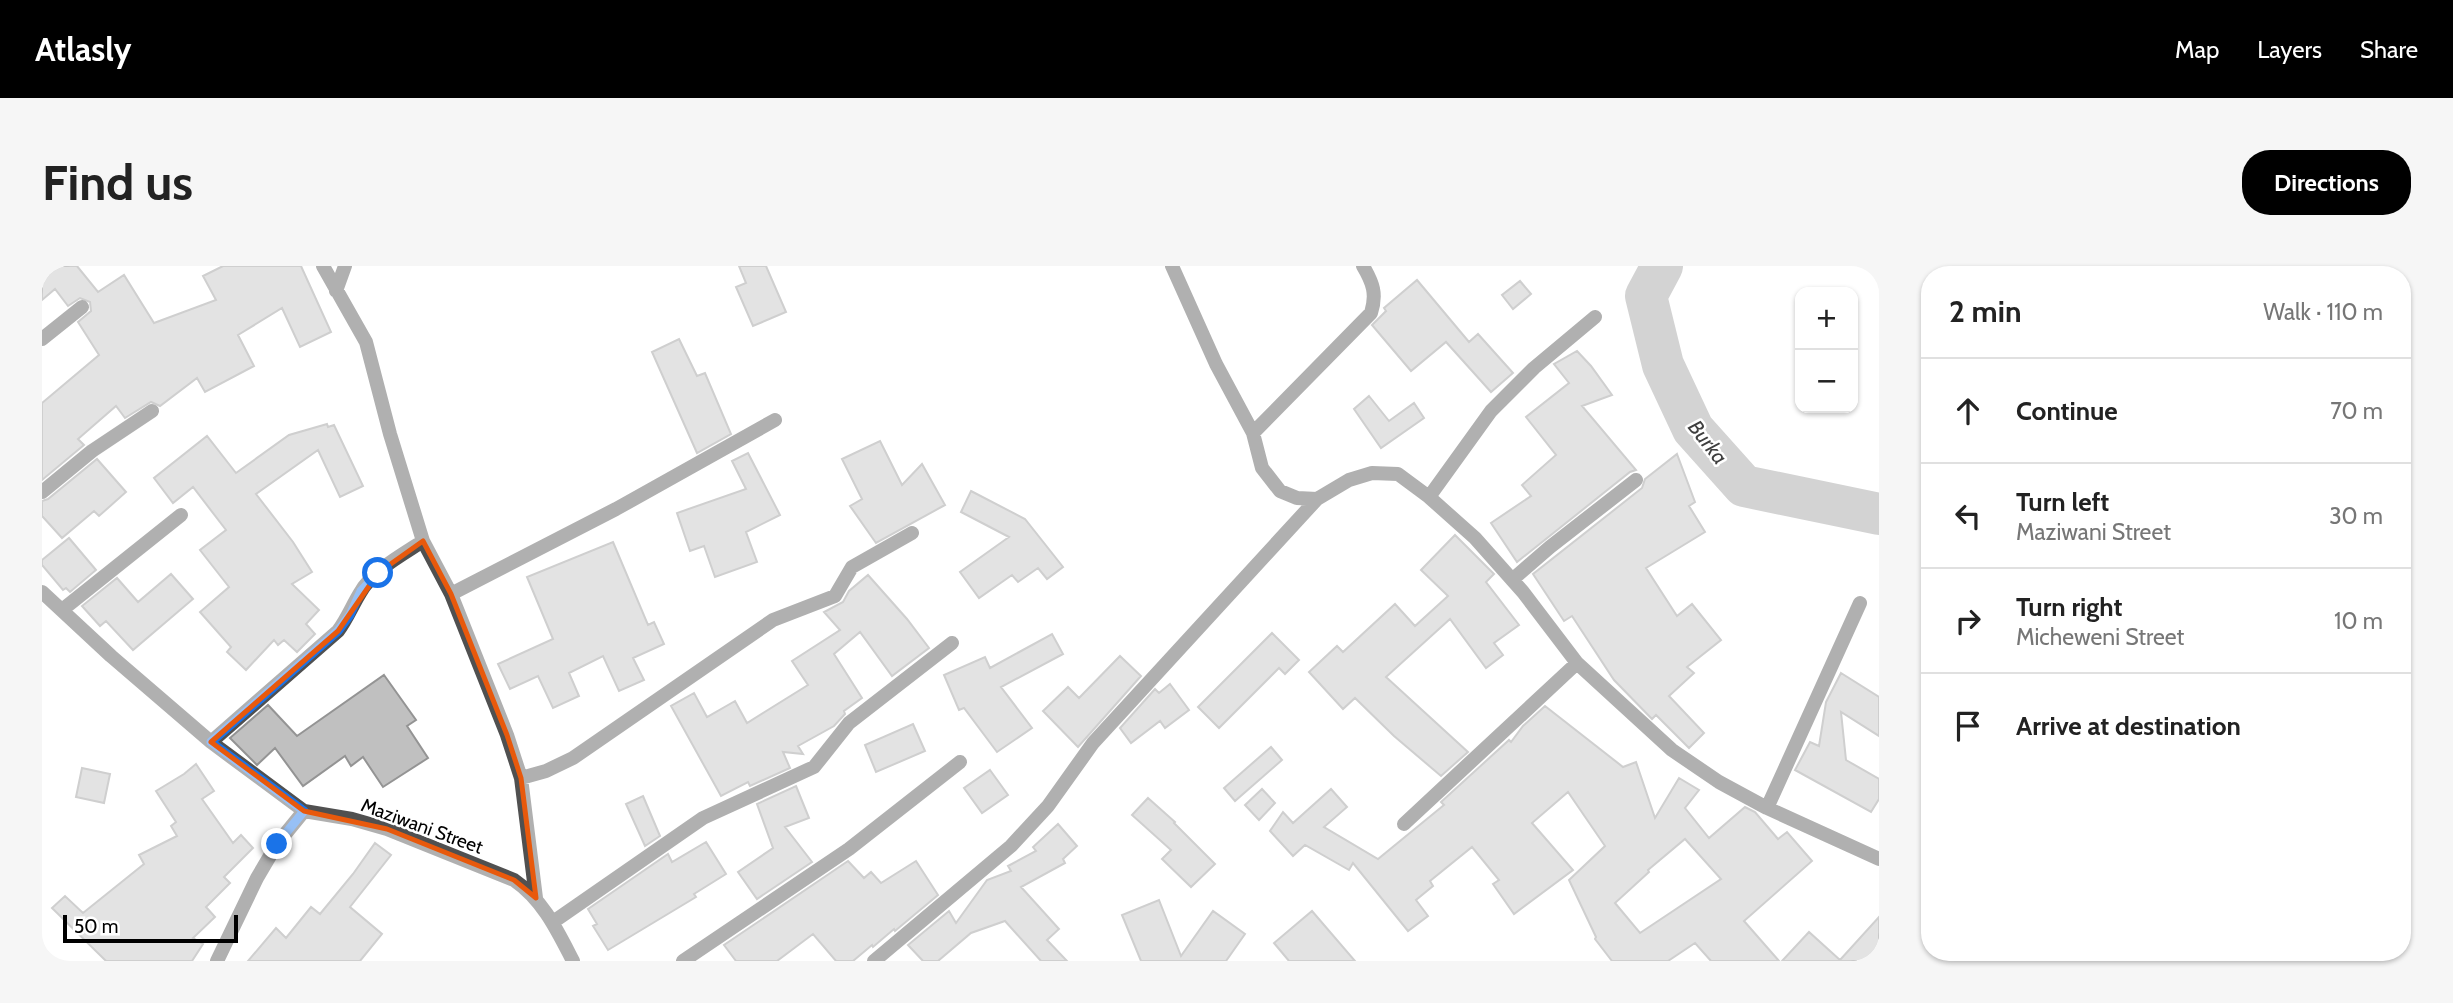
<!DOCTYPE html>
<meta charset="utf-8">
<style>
:root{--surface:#fff;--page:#f6f6f6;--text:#222;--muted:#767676;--line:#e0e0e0;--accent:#000}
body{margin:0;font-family:Cabin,sans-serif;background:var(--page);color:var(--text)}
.controls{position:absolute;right:21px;top:21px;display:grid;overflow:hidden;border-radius:14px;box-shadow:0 2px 5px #0004}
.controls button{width:63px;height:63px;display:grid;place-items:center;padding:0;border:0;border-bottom:2px solid var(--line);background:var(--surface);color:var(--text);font:35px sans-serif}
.scale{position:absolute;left:21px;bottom:18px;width:175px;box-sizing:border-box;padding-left:7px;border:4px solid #000;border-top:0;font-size:19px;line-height:24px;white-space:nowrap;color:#000;-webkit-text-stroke:5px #fff;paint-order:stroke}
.stop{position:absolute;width:21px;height:21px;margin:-16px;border:5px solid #1a73e8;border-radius:50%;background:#fff}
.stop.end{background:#1a73e8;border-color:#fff;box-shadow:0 2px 7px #0008}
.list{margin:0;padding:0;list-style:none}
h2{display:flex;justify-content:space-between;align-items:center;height:91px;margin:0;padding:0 28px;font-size:30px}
h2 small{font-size:23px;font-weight:400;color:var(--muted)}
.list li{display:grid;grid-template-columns:46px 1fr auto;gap:21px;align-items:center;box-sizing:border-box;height:105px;padding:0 28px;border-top:2px solid var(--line)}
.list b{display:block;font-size:26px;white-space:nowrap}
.list p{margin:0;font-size:23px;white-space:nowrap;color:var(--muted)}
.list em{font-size:23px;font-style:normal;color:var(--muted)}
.icon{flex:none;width:38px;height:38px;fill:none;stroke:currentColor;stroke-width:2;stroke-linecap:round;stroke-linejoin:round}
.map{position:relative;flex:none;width:1837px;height:695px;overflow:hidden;border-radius:28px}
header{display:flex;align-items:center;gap:42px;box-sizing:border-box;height:98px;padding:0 35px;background:var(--accent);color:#fff}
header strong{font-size:33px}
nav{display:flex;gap:38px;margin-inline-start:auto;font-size:24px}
.intro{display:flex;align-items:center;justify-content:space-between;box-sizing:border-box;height:168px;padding:0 42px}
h1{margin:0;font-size:49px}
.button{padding:18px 32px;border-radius:28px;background:var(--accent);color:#fff;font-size:24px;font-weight:700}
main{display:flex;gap:42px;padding:0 42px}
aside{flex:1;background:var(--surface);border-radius:28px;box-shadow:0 2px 5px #0004}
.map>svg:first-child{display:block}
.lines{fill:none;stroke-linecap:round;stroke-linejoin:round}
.river{stroke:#9e9e9e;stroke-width:42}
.building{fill:#c0c0c0;stroke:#949494;stroke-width:2;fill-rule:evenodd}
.street{stroke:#505050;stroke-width:14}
.route{stroke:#1a73e8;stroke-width:9}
.marked{fill:none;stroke:#e8590c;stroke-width:5;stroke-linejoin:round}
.labels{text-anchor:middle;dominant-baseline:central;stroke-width:5;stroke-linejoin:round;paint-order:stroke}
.street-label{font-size:19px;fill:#000;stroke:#fff}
.water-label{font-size:21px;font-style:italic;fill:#3f3f3f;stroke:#fff}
</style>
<header>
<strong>Atlasly</strong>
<nav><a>Map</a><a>Layers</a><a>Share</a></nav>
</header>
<div class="intro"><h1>Find us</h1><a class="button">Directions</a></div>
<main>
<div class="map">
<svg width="1837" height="695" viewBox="0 0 1837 695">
<rect width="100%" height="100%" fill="#fff"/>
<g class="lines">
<path class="river" d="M1620,0L1604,30L1621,99L1651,163L1702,220L1837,248"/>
</g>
<path class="building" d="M0,0H35L56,26L82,9L112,57L174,34L161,10L181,0H259L289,66L258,81L240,42L196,69L212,100L163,126L155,112L118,140L109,136L83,152L74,140L36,173L42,179L0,214V137L57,89L36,56L49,45L48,36L38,32L26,40L13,23L0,34Z
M697,0H724L744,46L711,60L694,21L704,17Z
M1375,14L1427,76L1436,68L1471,107L1449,126L1404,76L1369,105L1330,59L1344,45L1342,42Z
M1478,15L1489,28L1471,43L1460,29Z
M637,73L655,110L663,107L689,168L655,187L610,86Z
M1535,85L1549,100L1570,129L1540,140L1594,204L1588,206L1475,296L1449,257L1489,230L1480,219L1514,189L1484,151L1527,117L1512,98Z
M1327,130L1347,155L1372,137L1382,152L1339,182L1312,143Z
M285,158L286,161L292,159L321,220L298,231L276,184L214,228L251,276L270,306L250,318L277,344L264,358L273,368L255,386L242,374L236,379L232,374L204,404L185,386L189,381L158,346L187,321L158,284L184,264L151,221L131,237L112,212L165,170L194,207L247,169Z
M838,175L860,219L880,198L903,239L834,277L808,240L820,233L800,193Z
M706,187L738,249L704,266L715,296L673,311L662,280L648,285L635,247L704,223L690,195Z
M1635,188L1653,236L1647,240L1663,266L1604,302L1635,350L1650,338L1679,374L1645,401L1652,407L1627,430L1662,467L1647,482L1614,449L1610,453L1572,414L1530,350L1522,355L1491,308L1600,222L1603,213Z
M55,193L84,226L57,250L52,245L20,272L0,250V235L6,233Z
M929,225L983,253L1021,301L1005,313L996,302L976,316L970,309L937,332L918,306L967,271L919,246Z
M1413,269L1452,308L1444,316L1477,359L1452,377L1461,389L1444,402L1408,353L1344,411L1426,486L1399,510L1352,470L1313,432L1301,443L1267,406L1295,380L1301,386L1353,338L1373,360L1406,330L1379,304Z
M27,272L54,304L28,326L24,322L21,324L0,299V294Z
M571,276L606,359L612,356L622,378L591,392L602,414L577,425L561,390L527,407L537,430L511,442L496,410L468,423L456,398L511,373L485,311Z
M129,308L151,333L91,384L64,355L58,360L40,340L75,312L96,336Z
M826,309L865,353L887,382L850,410L818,366L792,388L820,432L802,445L803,448L792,460L756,480L761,488L741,486L748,502L708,520L706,516L679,530L629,440L652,427L665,451L693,435L705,457L766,419L750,395L798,364L782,346L801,336L807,325Z
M1230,367L1257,394L1243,408L1237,402L1177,462L1156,441Z
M1010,368L1021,388L959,421L990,462L955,486L922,442L917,444L902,409L943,391L948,402Z
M1078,390L1099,410L1036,481L1001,445L1026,421L1037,432Z
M1799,407L1837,431V470L1799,446L1804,494L1837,513V533L1829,546L1753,504L1768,476L1777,480L1784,436Z
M342,409L374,454L365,460L386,492L341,521L321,491L309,500L303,490L261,520L233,482L215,499L188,472L226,439L255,470Z
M1128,418L1147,444L1123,462L1118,455L1089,477L1078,462L1113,423L1117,427Z
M1503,440L1581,501L1594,496L1613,552L1637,512L1657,524L1643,542L1667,572L1703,541L1713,546L1736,573L1745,566L1770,595L1702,655L1737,695H1669L1653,677L1626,695H1570L1553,673L1554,671L1527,614L1563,580L1526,526L1490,557L1531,604L1472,648L1451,618L1457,614L1430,581L1388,615L1391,620L1374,634L1386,650L1366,665L1311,597L1307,604L1263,579L1251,590L1228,565L1241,546L1251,557L1289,523L1305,541L1282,561L1336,593L1402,539L1399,536L1467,474L1469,476L1481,460ZM1643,573L1679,613L1598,667L1573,637L1607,606L1606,604Z
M871,458L883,485L834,506L823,479Z
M1229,481L1240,494L1193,535L1182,522Z
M154,498L172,525L160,533L191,577L199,569L211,582L182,611L188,617L164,641L173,651L151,672L161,678L150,695H64L10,642L23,630L41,647L102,598L97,589L135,570L129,560L134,556L114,525L142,508Z
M40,502L68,508L62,537L34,531Z
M948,504L966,529L940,547L922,522Z
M754,520L767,552L743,561L770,596L715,633L696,606L731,582L715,538Z
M1220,523L1233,537L1217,554L1203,539Z
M601,530L618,570L603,580L584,538Z
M1106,532L1133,556L1132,557L1173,598L1149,621L1120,593L1129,584L1090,549Z
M1016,558L1035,580L1021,593L1023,597L979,621L1017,663L1005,674L1025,695H999L963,655L929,667L896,695H881L866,679L907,645L914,657L945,614L969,605L966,600L994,585L991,581Z
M664,576L684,608L652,628L654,631L566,684L551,660L555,658L546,643L626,588L630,596Z
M333,577L349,589L308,641L340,668L318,695H206L234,662L244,672L269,641L278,648L311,608Z
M806,595L822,612L829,606L839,617L874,595L896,629L853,665L852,663L831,681L830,679L811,695H794L771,668L735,695H694L682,679Z
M1117,634L1139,690L1171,645L1203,668L1184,695H1099L1080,649Z
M1270,645L1313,695H1247L1232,677Z
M1837,651V695H1740L1767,666L1798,694Z"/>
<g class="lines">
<path class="street" d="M281,0L324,76L348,168L381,275L409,328L465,469L479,512L494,632
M1130,0L1174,98L1211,167L1220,202L1238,225L1255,232L1275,233
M294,25L303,0
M0,73L40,41
M1211,167L1329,47C1335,28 1331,17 1321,0
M0,226L50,185L110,145
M1387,231L1449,145L1492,102L1553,51
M1470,314L1508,281L1594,214
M0,326L69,390L169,476L262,545L310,553L345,563L472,614C501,634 515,664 531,695
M409,328L574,243L733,154
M20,344L139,249
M169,476L296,365C305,353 310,340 318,327C331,304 360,289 381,275
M479,512L504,505L531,492L731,354L793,330L810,301L870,267
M1725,542L1818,337
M1362,558L1535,397
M511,656L661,552L772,501L807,457L910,377
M175,695L215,612L235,578L262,545
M641,695L807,583L918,496
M832,695L969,580L1006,540L1051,477L1275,233L1307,214L1330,207L1356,208L1387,231L1433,272L1481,326L1535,397L1630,484L1677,516L1725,542L1837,593"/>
</g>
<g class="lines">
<path class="route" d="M235,578L262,545L169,476L296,365L308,349L319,325L336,307"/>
</g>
<path d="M0 0H1837V695H0ZM381,275L409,328L465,469L479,512L494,632L472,614L345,563L262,545L169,476L296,365L336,307Z" fill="#fff" fill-opacity=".55" fill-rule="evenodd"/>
<path class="marked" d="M381,275L409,328L465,469L479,512L494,632L472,614L345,563L262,545L169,476L296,365L336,307Z"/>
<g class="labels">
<g class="street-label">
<text transform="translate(380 560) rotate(20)">Maziwani Street</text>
</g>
<g class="water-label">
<text transform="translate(1666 176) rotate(52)">Burka</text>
</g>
</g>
</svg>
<div class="controls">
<button>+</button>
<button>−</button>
</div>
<div class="scale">50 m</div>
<div class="stop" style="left:336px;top:307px"></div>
<div class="stop end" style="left:235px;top:578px"></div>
</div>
<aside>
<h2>2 min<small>Walk · 110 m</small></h2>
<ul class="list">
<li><svg class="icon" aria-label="ahead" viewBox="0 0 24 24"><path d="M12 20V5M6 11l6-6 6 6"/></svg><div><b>Continue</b></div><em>70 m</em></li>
<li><svg class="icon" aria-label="left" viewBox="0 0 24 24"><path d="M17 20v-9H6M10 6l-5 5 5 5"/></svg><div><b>Turn left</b><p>Maziwani Street</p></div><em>30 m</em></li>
<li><svg class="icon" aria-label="right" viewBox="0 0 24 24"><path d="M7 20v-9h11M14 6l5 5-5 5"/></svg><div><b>Turn right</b><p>Micheweni Street</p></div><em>10 m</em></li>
<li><svg class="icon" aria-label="arrive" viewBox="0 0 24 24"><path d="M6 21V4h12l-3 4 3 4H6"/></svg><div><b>Arrive at destination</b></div></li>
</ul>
</aside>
</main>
